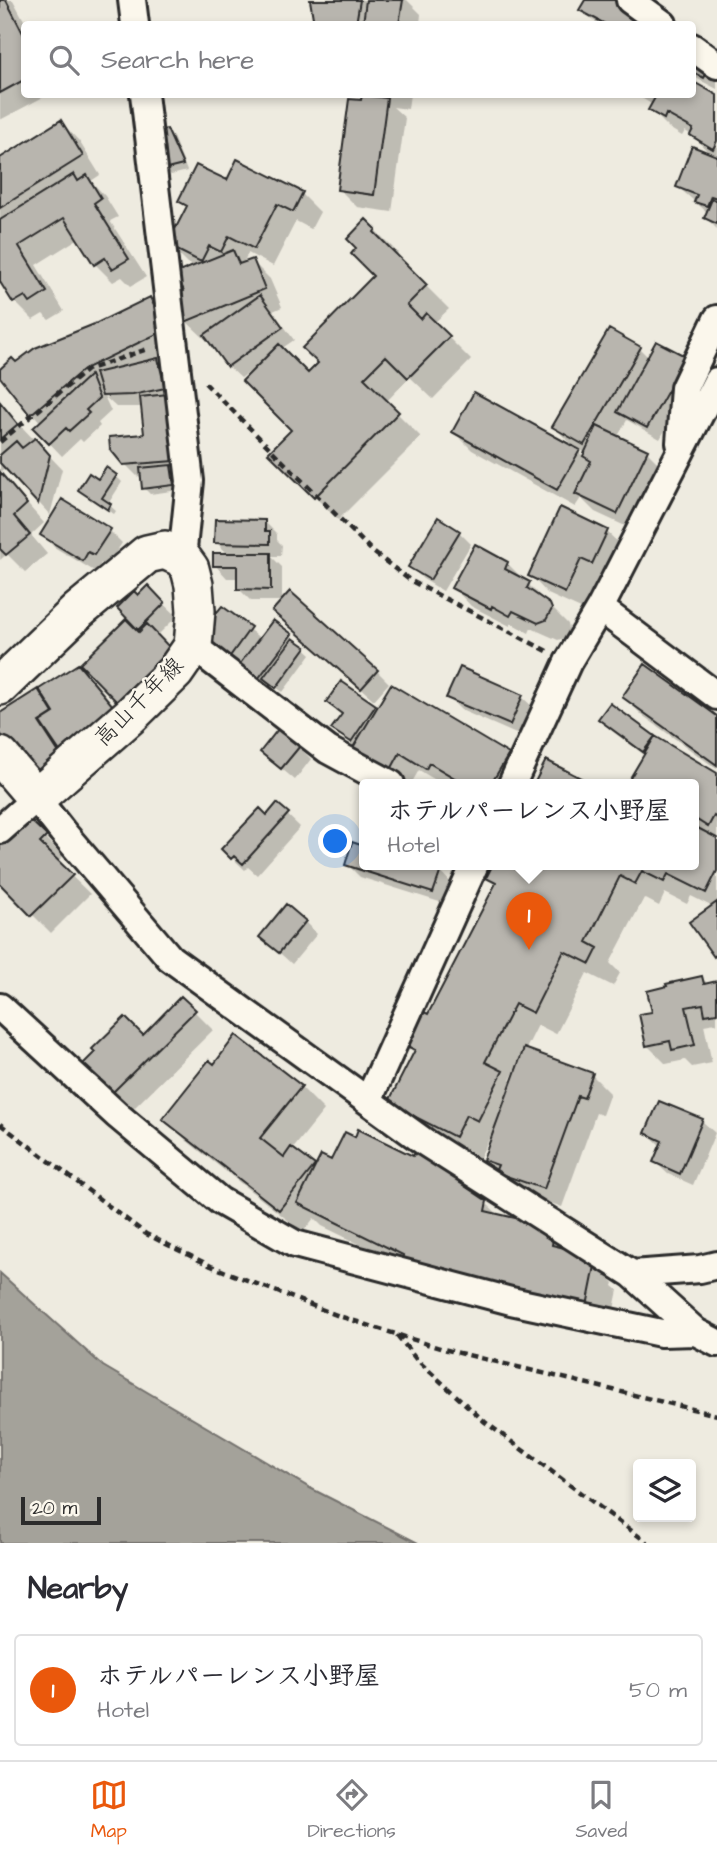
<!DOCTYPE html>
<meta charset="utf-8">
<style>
:root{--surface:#fff;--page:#f2f2f3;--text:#2b2b33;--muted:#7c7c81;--line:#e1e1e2;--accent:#ea580c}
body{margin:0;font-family:"Architects Daughter","Klee One",sans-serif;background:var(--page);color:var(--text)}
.controls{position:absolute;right:21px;bottom:21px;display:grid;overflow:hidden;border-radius:7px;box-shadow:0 4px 10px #0003}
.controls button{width:63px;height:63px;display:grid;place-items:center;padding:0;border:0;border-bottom:2px solid var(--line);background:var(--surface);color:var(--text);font:35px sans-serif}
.scale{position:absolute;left:21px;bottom:18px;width:80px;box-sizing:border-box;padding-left:7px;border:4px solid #2b2b2b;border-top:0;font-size:19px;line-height:24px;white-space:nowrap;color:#2b2b2b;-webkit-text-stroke:5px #fbf7ec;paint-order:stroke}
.you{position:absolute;left:336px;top:842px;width:24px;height:24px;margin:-18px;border:5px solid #fff;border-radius:50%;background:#1a73e8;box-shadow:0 0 0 10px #1a73e833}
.badge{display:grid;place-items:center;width:46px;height:46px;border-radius:50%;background:var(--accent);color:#fff;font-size:23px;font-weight:700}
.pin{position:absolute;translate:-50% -58px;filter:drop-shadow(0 2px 4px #0008)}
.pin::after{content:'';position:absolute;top:37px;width:24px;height:21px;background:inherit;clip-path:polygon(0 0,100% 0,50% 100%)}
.popup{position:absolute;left:359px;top:779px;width:340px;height:91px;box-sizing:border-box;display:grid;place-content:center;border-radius:7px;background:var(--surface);filter:drop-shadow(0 2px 5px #0005);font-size:23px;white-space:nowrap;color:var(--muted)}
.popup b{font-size:26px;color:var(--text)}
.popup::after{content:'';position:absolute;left:50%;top:100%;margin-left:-14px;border:14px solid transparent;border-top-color:var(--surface)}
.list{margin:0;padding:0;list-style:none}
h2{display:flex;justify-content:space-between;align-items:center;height:91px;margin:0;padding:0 28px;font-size:30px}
h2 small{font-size:23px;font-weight:400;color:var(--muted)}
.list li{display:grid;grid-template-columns:46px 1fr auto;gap:21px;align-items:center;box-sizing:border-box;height:112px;margin:0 14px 14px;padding:0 14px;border:2px solid var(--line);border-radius:7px}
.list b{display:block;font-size:26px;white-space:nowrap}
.list p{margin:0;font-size:23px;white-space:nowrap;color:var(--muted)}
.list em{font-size:23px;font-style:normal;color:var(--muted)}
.icon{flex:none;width:38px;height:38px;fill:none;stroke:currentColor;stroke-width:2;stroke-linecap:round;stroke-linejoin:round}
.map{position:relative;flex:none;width:717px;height:1543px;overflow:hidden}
.search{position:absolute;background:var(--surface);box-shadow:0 4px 10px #0003;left:21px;right:21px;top:21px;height:77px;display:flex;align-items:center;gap:18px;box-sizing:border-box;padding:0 24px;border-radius:7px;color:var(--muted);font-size:26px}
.sheet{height:217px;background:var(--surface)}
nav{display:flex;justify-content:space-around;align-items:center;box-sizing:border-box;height:98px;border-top:2px solid var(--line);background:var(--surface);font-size:19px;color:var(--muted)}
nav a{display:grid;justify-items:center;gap:4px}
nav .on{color:var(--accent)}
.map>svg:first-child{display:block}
.water{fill:#a4a29a;stroke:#74726e;stroke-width:2}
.shadow{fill:#0003;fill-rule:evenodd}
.building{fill:#b8b5ae;stroke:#2b2b2b;stroke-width:2}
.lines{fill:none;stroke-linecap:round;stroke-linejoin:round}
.minor-casing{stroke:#2b2b2b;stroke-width:32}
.secondary-casing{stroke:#2b2b2b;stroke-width:42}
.path{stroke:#2b2b2b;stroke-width:4.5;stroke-dasharray:7 5;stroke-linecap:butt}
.minor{stroke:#fbf7ec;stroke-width:26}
.secondary{stroke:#fbf7ec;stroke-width:37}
.labels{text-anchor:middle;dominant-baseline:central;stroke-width:5;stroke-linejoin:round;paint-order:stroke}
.street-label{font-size:23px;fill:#2b2b2b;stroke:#fbf7ec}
</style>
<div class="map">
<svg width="717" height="1543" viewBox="0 0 717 1543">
<rect width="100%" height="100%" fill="#eeebe0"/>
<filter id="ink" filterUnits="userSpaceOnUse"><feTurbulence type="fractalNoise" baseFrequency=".0143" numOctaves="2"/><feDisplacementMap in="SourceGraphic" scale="14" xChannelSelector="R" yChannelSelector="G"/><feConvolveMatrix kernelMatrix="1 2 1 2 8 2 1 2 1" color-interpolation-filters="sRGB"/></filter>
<g filter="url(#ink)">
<path class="water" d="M0,1273L103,1366L310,1488L418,1543H0Z"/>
<path class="shadow" d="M0,0H13L26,24L24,94H49L0,120Z
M311,0H407L421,14L420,24H315Z
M587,0H616L648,24H598L581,10Z
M692,55L717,71V89L692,76Z
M365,94H410L408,109L393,107L405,118L392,212L357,207L339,189L362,102L368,98Z
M635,94L717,97V229L706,218L708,213L678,187L712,156L692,135L685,131L682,136L669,128L651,110L653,105Z
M61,122L79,141L100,175L91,181L105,196L118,217L110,221L146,277L131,286L122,277L113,282L95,264L79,238L36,265L64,311L49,320L43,314L33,320L15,302L0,278V160Z
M166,131L173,137L187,171L171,175L165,169Z
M228,182L302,194L320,212L311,229L296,221L273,266L248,253L242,265L252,261L270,279L282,307L273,311L294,340L281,349L308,376L320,363L376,276L358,248L366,221L398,253L396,256L449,309L434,323L471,360L433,399L410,377L386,402L421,437L338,520L271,453L294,430L256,370L255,368L241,378L228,366L208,338L205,339L186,321V292L196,267L187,263L169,245L187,208L180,201Z
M149,299L167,318L178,350L157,360L169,372L179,490L150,494L144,488L143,476L138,477L125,464L146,436L143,407H116L104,396L111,411L98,423L100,426L83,442L80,439L62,456L35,428L41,423L0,374V371Z
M640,349L649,358L698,371L660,439L627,420L617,438L647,452L665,470L636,531L595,512L581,498L575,507L472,450L454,432L576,449L584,457L586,453L575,448L554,427Z
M0,404L62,469L50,515L6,467L0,472Z
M0,473L44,523L31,535L47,554L25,572L7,554L0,560Z
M116,476L122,482L108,504L116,511L114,514L80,490Z
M265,522L277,534V540L282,545L281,556H271L282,567V601H251L238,588V578H227L215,565L228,554L216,542Z
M109,530L122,543L107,566L101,563L96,572L54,547L42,534Z
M606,531L625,549L610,581L599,576L583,610L548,594L530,575Z
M459,532L471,544L443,591L423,579L410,566Z
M507,563L568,624L569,629L564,638L558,640L531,628L529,633L511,623L510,626L471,606L453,587Z
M148,588L177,616L157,636L139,634L142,631L119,608L138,597Z
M222,608L261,639L291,636L311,654L283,692L274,686L268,694L227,660Z
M287,623L377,671L389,683L374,700Z
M78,666L97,684L135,731L46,785L0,729V715L37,691L45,699Z
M342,684L378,710L508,755L526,773L520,784H454L448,780L445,784H442L419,770L411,784H398L334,729L343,716L329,702Z
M448,697H522L535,709L523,737L461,710Z
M624,697L717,718V769L642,715Z
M610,705L655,739L717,775V957L713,907L691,896L687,904L665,893L659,906L644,898L610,963L620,973L613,986L587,973L556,1034L538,1025L525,1051L592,1075L610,1093L602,1115L596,1113L562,1207L515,1190L485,1159L493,1139L490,1137L479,1159L413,1126L390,1102L415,1053L405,1043L429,1017L496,886L488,877L694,864V828L702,832L703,830L694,824V784H635L631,780L646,756L612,731L600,719ZM515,1070L517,1071L513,1083L510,1080Z
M299,747L311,759L295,780L262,752Z
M278,806L300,827L257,875L248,867L245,870L223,849L267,818Z
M27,820L63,856L57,862L90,894L51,933L0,882V847Z
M354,844L364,847V864L440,871L452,884L446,904L360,877L347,864Z
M440,864H470L465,876Z
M305,922L317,934L292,964L262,937Z
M702,978L709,985L717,984V1025L715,1023L704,1025L712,1063L692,1067L685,1060L666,1064L648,1046L654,1013Z
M181,998L213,1030L131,1111L85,1065L143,1037Z
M214,1066L301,1087L324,1110L292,1150L316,1169L332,1162L461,1180L501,1217L536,1224L590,1260L614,1283L613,1286L618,1290L610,1328L403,1265L322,1226L314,1218L303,1232L187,1141L164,1118Z
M660,1103L702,1121L715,1133L693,1185L668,1174L655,1162L662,1147L647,1133Z"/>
<path class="building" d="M0,0H6L24,35V80L0,93Z
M310,0H360L356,24H314Z
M366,0H403L399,24H363Z
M585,0H614L639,14L635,21L641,24H605L579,10Z
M692,53L712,64L704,78L692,72Z
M692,81L717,95V141L713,149L690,135L693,129L666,114L664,119L648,110L657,94H692Z
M362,95L387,98L374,195L337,190L349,99L361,100Z
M61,120L83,156L0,208V158Z
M167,129L183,165L163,170L155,131Z
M692,146L717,156V198L711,196L707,206L694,202L697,195L676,187Z
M237,159L303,192L293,212L277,204L254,249L229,236L221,252L209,246L201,262L167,245L187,206L178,201L196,165L227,180Z
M74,174L78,181L87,175L101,198L94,203L129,259L112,269L105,258L94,265L64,218L19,246L47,292L30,303L25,296L13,303L0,282V220Z
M712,199L717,201V224L704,218Z
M366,219L376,229L374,232L427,285L407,305L421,319L426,313L450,336L408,378L386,356L364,378L399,412L314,498L268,453L291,430L242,381L279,344L308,373L318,363L302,348L373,276L351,254L356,248L347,239Z
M233,250L239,264L253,259L265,289L185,322L174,295L184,291L176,273Z
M260,295L283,327L227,367L204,335Z
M150,297L161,321L156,323L161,332L84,369L30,415L0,377V369L12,358L16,362L35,348L97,323Z
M609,329L641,347L584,445L552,427Z
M656,341L687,357L647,428L617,412Z
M158,358L165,388L133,395L102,396L95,373Z
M90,375L99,398L86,410L89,413L69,431L66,428L49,444L33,428Z
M474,392L580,450L557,490L452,432Z
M168,394L174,461L123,465L110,449L109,437L144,434L140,397Z
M0,402L18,424L0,439Z
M597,426L648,450L617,514L575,494L591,461L583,456Z
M35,438L50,455L38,504L0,463V455L16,441L22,448Z
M171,465L174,485L142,489L140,468Z
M106,467L117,475L102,498L111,504L108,510L78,490L89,473L98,479Z
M0,472L27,504L14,516L30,535L6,555L0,549Z
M62,499L111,529L94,555L88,552L83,561L40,535Z
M560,507L608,530L592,564L581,559L565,593L528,576Z
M438,517L460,531L430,580L408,567Z
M215,519L265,520V531H270V544L214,543Z
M475,544L508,562L505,569L530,582L527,588L550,604L552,609L546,620L538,623L513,611L510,616L492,606L491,609L451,588Z
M213,553H271V590L237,589V566H213Z
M148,585L165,603L138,630L117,608L134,591L138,595Z
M290,591L378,670L361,689L272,611Z
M222,606L251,627L228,659L212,647V618Z
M126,619L139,632L147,624L175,653L120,705L80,664Z
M273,620L292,634L255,683L236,669Z
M293,638L306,647L276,688L263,678Z
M78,664L118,712L63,756L40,722L54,713L39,689Z
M645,664L717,716V765L622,697Z
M460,667L523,695L510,725L446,698Z
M341,681L376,705L351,742L331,729L342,714L326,702Z
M391,684L509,754L491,784H460L461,782L429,763L426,769L400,753L389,773L351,751Z
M38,689L53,713L39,722L61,756L33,774L24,770L0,733V713Z
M610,703L655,736L643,752L598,719Z
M279,728L300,746L281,769L260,752Z
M655,736L717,773V818L714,816L708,827L694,818V784H636L629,780Z
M546,760L592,784H534Z
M277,803L289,813L243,864L234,856L231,859L221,849L260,808L267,815Z
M27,817L47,836L40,843L73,875L31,916L0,884V844Z
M694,826L717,838V871L706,893L668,874L664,882L642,871L635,884L620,876L587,942L598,948L590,964L564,951L533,1013L515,1004L485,1062L503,1071L478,1121L466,1115L455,1137L388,1103L415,1050L403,1044L420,1010L428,1014L496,883L486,878L493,864H694Z
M352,842L364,846V864H424L441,870L433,893L345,865Z
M717,902V954L714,957L689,922Z
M286,904L306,921L279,953L259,937Z
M702,976L704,984L717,981V1013L705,1015L703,1004L686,1007L695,1045L672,1050L670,1041L646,1046L639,1014L652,1012L647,991L667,986L666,984Z
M181,996L196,1010L111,1094L82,1065L95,1052L92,1049L125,1017L143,1035Z
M236,1035L302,1086L260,1138L284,1157L291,1147L315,1165L279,1210L162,1119L209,1060L214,1064Z
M524,1048L593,1073L584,1098L578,1096L544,1189L495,1172L498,1165L483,1160Z
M659,1101L703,1119L680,1174L653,1162L662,1141L645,1133Z
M358,1129L413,1156L417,1149L462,1179L460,1183L487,1201L485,1211L537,1223L554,1232L552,1245L581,1252L591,1258L590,1265L595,1266L587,1306L401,1266L403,1255L297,1203L321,1155L331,1160L345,1132L355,1137Z"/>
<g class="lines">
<g class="minor-casing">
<path id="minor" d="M132,0L135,24
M630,0L663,24
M692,47L717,65
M144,94L190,481L182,558
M680,443L684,388L717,319
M600,608L717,696
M193,646L328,750L391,784
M512,784L568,662L600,608L717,381
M0,830L36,798L62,831L170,958L426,1143L632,1274L696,1332L717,1343
M0,1007L117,1115L220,1201L295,1244L511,1301L661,1333L696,1332
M368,1101L475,864
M632,1274L700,1269L717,1265"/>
</g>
<g class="secondary-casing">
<path id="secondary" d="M0,686L78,611L147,554L165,550L182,558L190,569L194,585L196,611L193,646L175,672L131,715L36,798L0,756"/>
</g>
<path class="path" d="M205,383L373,552L411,581L547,651
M0,442L87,370L150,348
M0,1124L146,1234L211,1266L339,1316L443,1349L717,1415
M397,1335L416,1359L485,1422L648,1543"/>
<use href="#minor" class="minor"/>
<use href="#secondary" class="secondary"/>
</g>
</g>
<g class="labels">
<g class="street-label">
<text transform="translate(139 702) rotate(-45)">高山千年線</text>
</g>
</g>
</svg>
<div class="controls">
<button><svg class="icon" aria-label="layers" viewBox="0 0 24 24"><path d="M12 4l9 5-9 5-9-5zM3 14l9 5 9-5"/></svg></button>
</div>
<div class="scale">20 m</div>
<div class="you"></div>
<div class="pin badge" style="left:529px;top:950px">1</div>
<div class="popup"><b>ホテルパーレンス小野屋</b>Hotel</div>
<div class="search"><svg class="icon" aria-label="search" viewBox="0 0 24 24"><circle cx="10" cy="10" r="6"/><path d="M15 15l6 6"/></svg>Search here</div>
</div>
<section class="sheet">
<h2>Nearby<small></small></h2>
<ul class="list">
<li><span class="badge">1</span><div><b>ホテルパーレンス小野屋</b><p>Hotel</p></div><em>50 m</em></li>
</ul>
</section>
<nav>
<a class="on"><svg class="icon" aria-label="map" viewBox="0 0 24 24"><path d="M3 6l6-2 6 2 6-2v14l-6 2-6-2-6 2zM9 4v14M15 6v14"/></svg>Map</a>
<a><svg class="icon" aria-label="directions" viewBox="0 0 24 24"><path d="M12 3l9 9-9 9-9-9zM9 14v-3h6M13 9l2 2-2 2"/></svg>Directions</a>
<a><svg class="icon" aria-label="saved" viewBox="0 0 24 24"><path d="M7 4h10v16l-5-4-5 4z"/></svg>Saved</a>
</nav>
